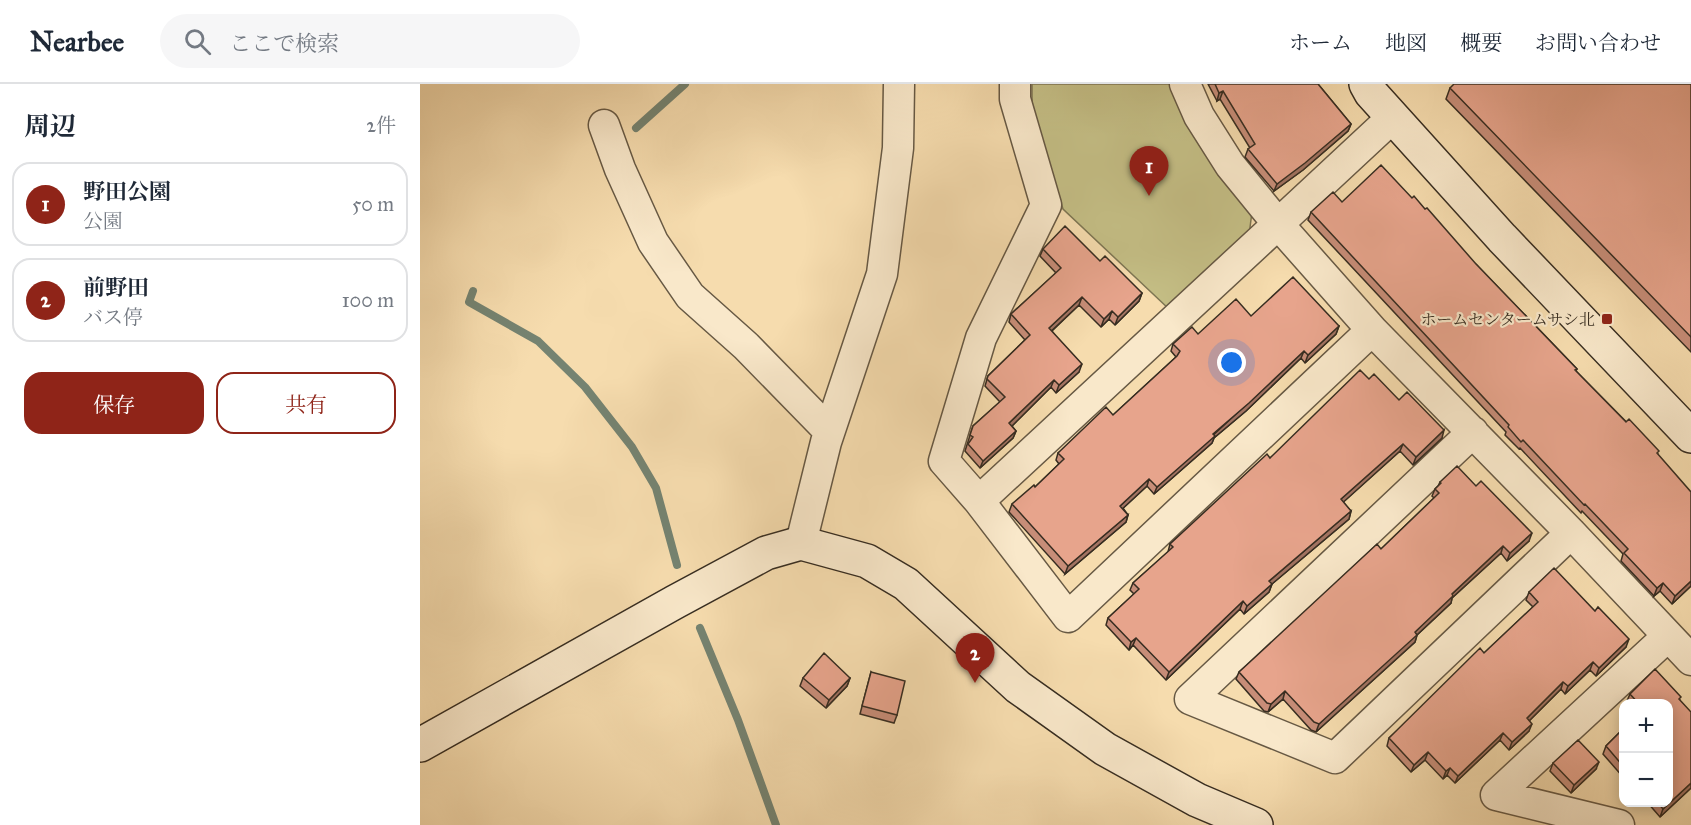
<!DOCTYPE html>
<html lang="ja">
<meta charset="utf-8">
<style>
:root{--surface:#fff;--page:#f6f6f7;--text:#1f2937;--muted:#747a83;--line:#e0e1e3;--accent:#8f2418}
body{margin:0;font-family:"IM FELL Great Primer","Noto Serif JP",serif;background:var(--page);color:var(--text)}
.controls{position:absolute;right:18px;bottom:18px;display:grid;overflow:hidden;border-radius:12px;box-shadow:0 3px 15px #0003}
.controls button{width:54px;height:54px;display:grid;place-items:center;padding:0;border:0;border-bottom:2px solid var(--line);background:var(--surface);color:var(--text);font:30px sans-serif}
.you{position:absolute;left:812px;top:279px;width:21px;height:21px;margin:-15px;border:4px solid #fff;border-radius:50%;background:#1a73e8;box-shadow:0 0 0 9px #1a73e833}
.badge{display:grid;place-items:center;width:39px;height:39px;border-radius:50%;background:var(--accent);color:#fff;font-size:20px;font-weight:700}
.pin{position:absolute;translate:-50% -50px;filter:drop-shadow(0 2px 3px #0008)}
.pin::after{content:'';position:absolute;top:32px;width:21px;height:18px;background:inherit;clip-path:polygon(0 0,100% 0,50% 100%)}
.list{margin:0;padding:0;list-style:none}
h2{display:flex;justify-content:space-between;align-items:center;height:78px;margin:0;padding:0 24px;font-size:26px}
h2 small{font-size:20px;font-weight:400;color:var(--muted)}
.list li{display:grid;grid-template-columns:39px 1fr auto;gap:18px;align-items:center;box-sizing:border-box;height:84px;margin:0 12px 12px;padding:0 12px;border:2px solid var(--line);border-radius:18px}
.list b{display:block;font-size:22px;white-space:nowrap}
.list p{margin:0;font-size:20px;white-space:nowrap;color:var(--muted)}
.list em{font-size:20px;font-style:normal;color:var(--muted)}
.actions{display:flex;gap:12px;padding:18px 24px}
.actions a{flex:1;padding:14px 0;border:2px solid var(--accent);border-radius:18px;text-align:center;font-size:21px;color:var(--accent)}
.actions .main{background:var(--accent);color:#fff}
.icon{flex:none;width:33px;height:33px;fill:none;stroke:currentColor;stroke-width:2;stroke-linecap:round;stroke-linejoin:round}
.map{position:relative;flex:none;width:1271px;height:741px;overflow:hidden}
header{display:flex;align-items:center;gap:36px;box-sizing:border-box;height:84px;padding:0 30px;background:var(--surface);border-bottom:2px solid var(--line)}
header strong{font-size:28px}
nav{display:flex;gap:33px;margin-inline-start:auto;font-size:21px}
.search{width:420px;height:54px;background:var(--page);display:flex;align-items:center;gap:15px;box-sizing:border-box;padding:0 21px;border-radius:33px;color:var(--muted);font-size:22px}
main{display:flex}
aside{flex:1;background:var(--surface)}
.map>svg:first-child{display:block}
.green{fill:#c4be85;stroke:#7e7653;stroke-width:1.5}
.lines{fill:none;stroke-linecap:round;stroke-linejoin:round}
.stream{stroke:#758371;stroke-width:8}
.street-casing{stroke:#675944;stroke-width:33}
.secondary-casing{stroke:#372d21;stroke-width:36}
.street{stroke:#f9e8ca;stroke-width:30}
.secondary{stroke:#f9e8ca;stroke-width:33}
.wall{fill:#c78d78;stroke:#372d21;stroke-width:1.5}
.shaded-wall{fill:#a27362;stroke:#372d21;stroke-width:1.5}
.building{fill:#e7a48c;stroke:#372d21;stroke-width:1.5}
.poi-dot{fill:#8f2418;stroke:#f9e8ca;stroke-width:2}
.labels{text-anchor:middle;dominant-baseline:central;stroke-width:4.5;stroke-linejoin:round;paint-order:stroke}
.poi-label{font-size:16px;fill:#372d21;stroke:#f9e8ca;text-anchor:end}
</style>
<header>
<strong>Nearbee</strong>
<div class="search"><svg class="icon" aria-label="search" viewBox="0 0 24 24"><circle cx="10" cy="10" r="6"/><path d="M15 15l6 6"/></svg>ここで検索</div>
<nav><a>ホーム</a><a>地図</a><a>概要</a><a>お問い合わせ</a></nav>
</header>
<main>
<aside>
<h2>周辺<small>2件</small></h2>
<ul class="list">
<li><span class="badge">1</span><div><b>野田公園</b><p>公園</p></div><em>50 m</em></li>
<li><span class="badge">2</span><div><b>前野田</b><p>バス停</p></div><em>100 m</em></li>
</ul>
<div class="actions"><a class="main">保存</a><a>共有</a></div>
</aside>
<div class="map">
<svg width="1271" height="741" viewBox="0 0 1271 741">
<rect width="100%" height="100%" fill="#f6dcae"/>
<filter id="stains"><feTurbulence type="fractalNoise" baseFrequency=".00333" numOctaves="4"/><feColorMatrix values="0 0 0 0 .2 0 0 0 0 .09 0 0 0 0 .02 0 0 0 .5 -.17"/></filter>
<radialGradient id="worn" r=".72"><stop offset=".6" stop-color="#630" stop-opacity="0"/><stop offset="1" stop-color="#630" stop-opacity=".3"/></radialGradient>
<path class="green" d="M612,0H753L832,128L829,151L750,226L643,125L612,32Z"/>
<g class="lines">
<path class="stream" d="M216,44L265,0
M53,207L49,218L118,257L165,303L212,363L236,404L257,481
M280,544L318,636L356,741"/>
<g class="street-casing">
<path id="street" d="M595,0V15L626,121L561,254L524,377L559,417L648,533L952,246L858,140L973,33
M184,41L200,85L233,158L270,212L326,262L409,347
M952,246L1151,449L1271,576
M1053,348L770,615L915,674L1151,449
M559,417L858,140L810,81L779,32L765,0
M381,459L406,358L462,190L478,64L479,0
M1199,741L1076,711L1248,552"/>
</g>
<g class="secondary-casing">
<path id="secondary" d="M946,0L951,9L1082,154L1271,352
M0,661L255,518L346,469L381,459L447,477L486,500L598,603L685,665L777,716L836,741"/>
</g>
<use href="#street" class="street"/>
<use href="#secondary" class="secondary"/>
</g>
<path class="wall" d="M788,0H898L931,40L928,47L883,86L854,107L825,73L828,65L830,64L800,15L797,17Z
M1271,0V268L1026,15L1030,4Z
M922,118L1056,180L1157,285L1156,287L1238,370L1271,502L1252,520L1240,507L1234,512L1201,477L1203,470L1162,427L1161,429L1100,364L1099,365L1085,351L1086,348L888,136L891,128Z
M623,165L680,177L722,209L719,217L695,241L689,235L681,243L659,221L632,247L659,288L636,309L631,303L592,342L596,347L593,354L560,384L545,367L553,342L580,318L565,302L568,292L605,256L589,238L591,230L636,189L620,172Z
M831,232L919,242L916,250L885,279L881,274L826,327L794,354L792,359L734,410L727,402L703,424L708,431L706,438L645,490L589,428L592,420L615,403L639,380L636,376L638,369L693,331L756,273L751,267L753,260L778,250Z
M949,295L979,316L1022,354L993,381L980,367L923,418L931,427L929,435L852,500L849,508L824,530L820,525L746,596L713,561L709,566L686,541L688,534L714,510L710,506L713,499L748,468L750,460L850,374Z
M1020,398L1109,457L1087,477L1081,469L1032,514L1031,519L997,551L995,558L896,648L891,646L863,615L848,628L844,627L816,595L819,588L961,465L1014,414L1012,412L1015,405L1018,402Z
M1109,508L1206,563L1176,592L1170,586L1145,610L1141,605L1109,637V647L1089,666L1080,656L1035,699L1027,691L1023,695L1005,676L991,688L967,662L969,654L1064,569L1113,523L1106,516Z
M451,588L477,631L474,639L440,630Z
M383,594H430L427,602L406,624L380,602Z
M1210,610L1260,616L1271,704L1240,733L1227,718H1248V620H1209L1207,617Z
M1203,645V693L1183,670L1186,662Z
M1133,679L1176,685L1151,709L1130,687Z"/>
<path class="shaded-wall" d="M803,7L800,15L797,17L799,9Z
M931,40L928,47L883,86L854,107L857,100Z
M722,209L719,217L695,241L698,233Z
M662,213L659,221L626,252L629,244Z
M692,227L689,235L681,243L684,235Z
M919,242L916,250L885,279L888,271Z
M884,267L881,274L826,327L794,354L792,359L734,410L737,403Z
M662,280L659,288L636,309L639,301Z
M634,296L631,303L587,347L589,339Z
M1024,346L1022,354L993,381L996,373Z
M596,347L593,354L560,384L563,377Z
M983,360L980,367L918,423L921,415Z
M729,395L727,402L698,429L700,422Z
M931,427L929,435L846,505L849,497Z
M708,431L706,438L645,490L648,482Z
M1112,449L1109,457L1087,477L1090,469Z
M1083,462L1081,469L1032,514L1031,519L997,551L995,558L896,648L899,640L995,548L1032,510Z
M1271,497V502L1252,520L1255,512Z
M1243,499L1240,507L1234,512L1237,504Z
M852,500L849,508L824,530L827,522Z
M823,517L820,525L746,596L749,588Z
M716,554L713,561L709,566L711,558Z
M1209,555L1206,563L1176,592L1179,584Z
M1173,578L1170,586L1145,610L1148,602Z
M430,594L427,602L406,624L409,616Z
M1143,598L1141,605L1104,642L1107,634Z
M865,607L863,615L848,628L851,620Z
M1112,640L1109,647L1089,666L1092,658Z
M1083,649L1080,656L1035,699L1038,692Z
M1008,668L1005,676L991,688L994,681Z
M1179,678L1176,685L1151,709L1154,701Z
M1030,684L1027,691L1023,695L1026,687Z
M1271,699V704L1240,733L1243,725Z"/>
<path class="building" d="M795,0H898L931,40L885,79L857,100L828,65L835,60L803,7L799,9Z
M1034,0H1271V253L1030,4Z
M961,81L992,114L994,112L1005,125L1007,124L1056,180L1157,285L1155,286L1206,338L1209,335L1239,367L1237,369L1271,408V497L1255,512L1243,499L1237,504L1204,469L1208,465L1165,420L1164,421L1103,356L1101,358L1088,343L1089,341L891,128L913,108L922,118Z
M645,142L680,177L685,172L722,209L698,233L692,227L684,235L662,213L629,244L662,280L639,301L634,296L589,339L596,347L563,377L548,360L553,353L550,351L553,342L585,313L567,295L568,292L610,251L591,230L641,184L623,165Z
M873,193L919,242L888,271L884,267L829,319L793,350L795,352L737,403L729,395L700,422L708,431L648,482L592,420L614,401L615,403L644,375L638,369L686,323L693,331L757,272L760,267L753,260L772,243L778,250L816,215L831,232Z
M940,286L949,295L954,290L979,316L987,308L1024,346L996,373L983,360L921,415L931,427L849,497L852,500L827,522L823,517L749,588L716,554L711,558L688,534L719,505L713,499L753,463L750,460L847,370L850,374Z
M1037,382L1056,402L1061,397L1112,449L1090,469L1083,462L1032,510L1033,512L995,548L997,551L899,640L894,638L865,607L851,620L847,619L819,588L957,460L961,465L1019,409L1015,405L1021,399L1020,398Z
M1134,484L1175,527L1178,523L1209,555L1179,584L1173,578L1148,602L1143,598L1107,634L1112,640L1092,658L1083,649L1038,692L1030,684L1026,687L1008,668L994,681L969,654L1060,564L1064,569L1118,518L1109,508Z
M404,569L430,594L409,616L383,594Z
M1235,585L1261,613L1259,615L1271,628V699L1243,725L1237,718H1248V620H1219L1210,610Z
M451,588L485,597L477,631L442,622Z
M1203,645V682L1186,662Z
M1158,656L1179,678L1154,701L1133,679Z"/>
<rect class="poi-dot" x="1181" y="229" width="12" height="12" rx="3"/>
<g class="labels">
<g class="poi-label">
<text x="1175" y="235">ホームセンタームサシ北</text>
</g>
</g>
<rect width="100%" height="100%" filter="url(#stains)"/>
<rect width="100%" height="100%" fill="url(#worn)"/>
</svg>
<div class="controls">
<button>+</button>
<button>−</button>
</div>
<div class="you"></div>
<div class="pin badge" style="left:729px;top:112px">1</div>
<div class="pin badge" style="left:555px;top:599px">2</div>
</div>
</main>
